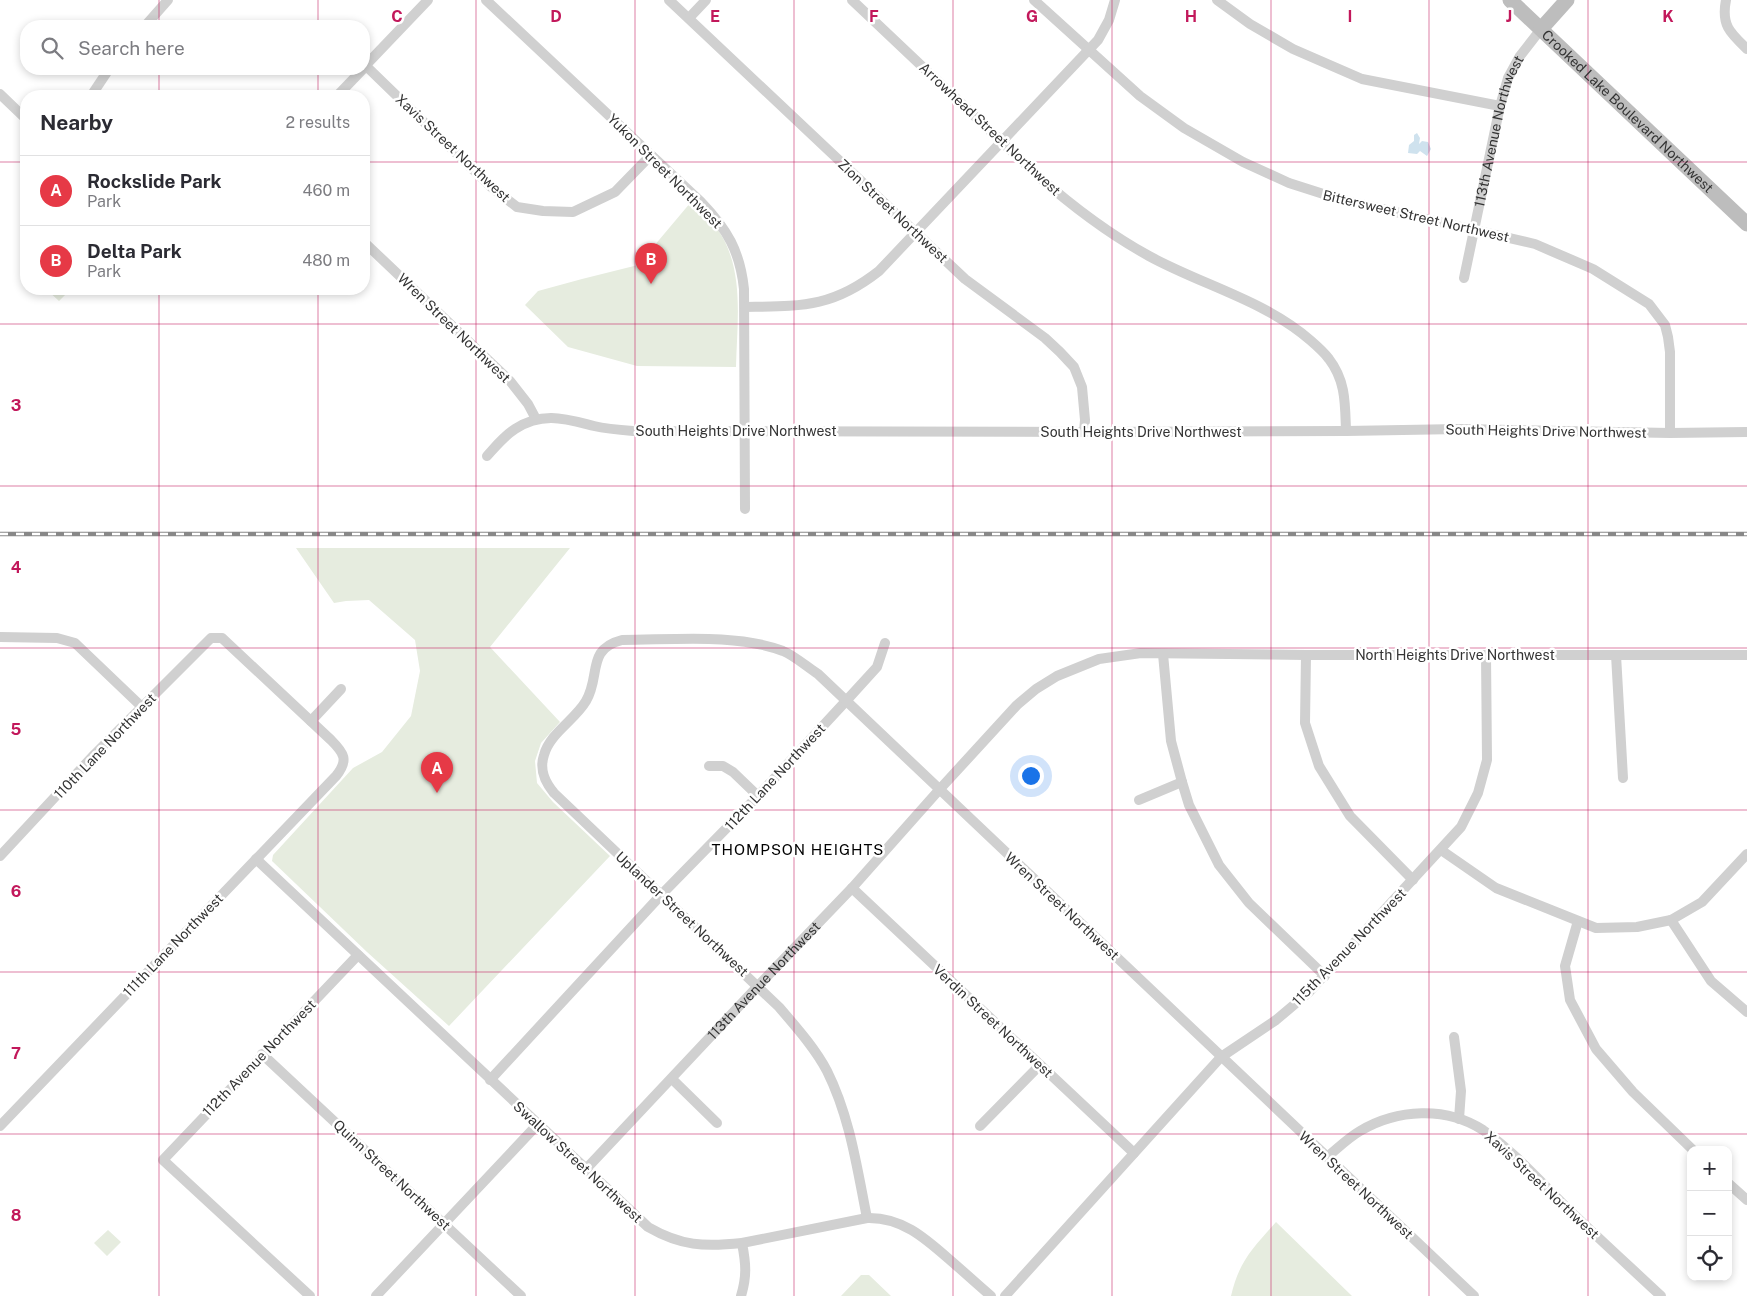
<!DOCTYPE html>
<meta charset="utf-8">
<style>
:root{--surface:#fff;--page:#f2f2f3;--text:#2b2b33;--muted:#7c7c81;--line:#e1e1e2;--accent:#e63946}
body{margin:0;font-family:"Public Sans",sans-serif;background:var(--page);color:var(--text)}
.controls{position:absolute;right:15px;bottom:15px;display:grid;overflow:hidden;border-radius:10px;box-shadow:0 2px 8px #0003}
.controls button{width:45px;height:45px;display:grid;place-items:center;padding:0;border:0;border-bottom:1px solid var(--line);background:var(--surface);color:var(--text);font:25px sans-serif}
.you{position:absolute;left:1030px;top:775px;width:18px;height:18px;margin:-12px;border:4px solid #fff;border-radius:50%;background:#1a73e8;box-shadow:0 0 0 8px #1a73e833}
.badge{display:grid;place-items:center;width:32px;height:32px;border-radius:50%;background:var(--accent);color:#fff;font-size:16px;font-weight:700}
.pin{position:absolute;translate:-50% -41px;filter:drop-shadow(0 1px 2px #0008)}
.pin::after{content:'';position:absolute;top:26px;width:18px;height:15px;background:inherit;clip-path:polygon(0 0,100% 0,50% 100%)}
.list{margin:0;padding:0;list-style:none}
h2{display:flex;justify-content:space-between;align-items:center;height:65px;margin:0;padding:0 20px;font-size:21px}
h2 small{font-size:16px;font-weight:400;color:var(--muted)}
.list li{display:grid;grid-template-columns:32px 1fr auto;gap:15px;align-items:center;box-sizing:border-box;height:70px;padding:0 20px;border-top:1px solid var(--line)}
.list b{display:block;font-size:19px;white-space:nowrap}
.list p{margin:0;font-size:16px;white-space:nowrap;color:var(--muted)}
.list em{font-size:16px;font-style:normal;color:var(--muted)}
.icon{flex:none;width:28px;height:28px;fill:none;stroke:currentColor;stroke-width:2;stroke-linecap:round;stroke-linejoin:round}
.map{position:relative;flex:none;width:1747px;height:1296px;overflow:hidden}
.search{position:absolute;background:var(--surface);box-shadow:0 2px 8px #0003;left:20px;top:20px;width:350px;height:55px;display:flex;align-items:center;gap:12px;box-sizing:border-box;padding:0 18px;border-radius:20px;color:var(--muted);font-size:19px}
.panel{position:absolute;background:var(--surface);box-shadow:0 2px 8px #0003;left:20px;top:90px;width:350px;height:205px;border-radius:20px}
.map>svg:first-child{display:block}
.green{fill:#e6ecdf}
.water{fill:#cfe2ee}
.lines{fill:none;stroke-linecap:round;stroke-linejoin:round}
.street{stroke:#d0d0d0;stroke-width:10}
.secondary{stroke:#bdbdbd;stroke-width:15}
.rail-casing{stroke:#888;stroke-width:4.5}
.rail{stroke:#fff;stroke-width:2.5;stroke-dasharray:8;stroke-linecap:butt}
.grid{fill:none;stroke:#c2185b;stroke-width:1;stroke-opacity:0.55}
.labels{text-anchor:middle;dominant-baseline:central;stroke-width:5;stroke-linejoin:round;paint-order:stroke}
.street-label{font-size:14px;fill:#333;stroke:#fff}
.neighbourhood-label{font-size:15px;letter-spacing:1px;fill:#000;stroke:#fff}
.grid-label{font-size:16px;text-anchor:middle;font-weight:bold;fill:#c2185b;stroke:#fff;stroke-width:5;stroke-linejoin:round;paint-order:stroke}
</style>
<div class="map">
<svg width="1747" height="1296" viewBox="0 0 1747 1296">
<rect width="100%" height="100%" fill="#fff"/>
<path class="green" d="M691,202C700,211 711,220 718,230C745,269 737,322 736,367L637,366L568,347L525,305L538,291L582,279L638,265Z
M46,289H71L59,301Z
M296,548H570L490,647L560,722L541,743L535,761L537,783L553,802L610,856L449,1026L367,952L272,861L273,855L353,768L382,752L411,716L420,671L415,640L369,600L346,601L334,603Z
M1276,1222L1352,1296H1231C1239,1261 1253,1248 1276,1222Z
M108,1230L121,1242L107,1256L94,1243Z
M861,1275H869L891,1296H841Z"/>
<path class="water" d="M1417,133L1420,138L1419,144L1422,141L1428,142L1431,149L1427,156L1420,151L1417,154L1408,153L1409,145L1414,141V135Z"/>
<g class="lines">
<g class="street">
<path d="M486,0L701,202C727,229 740,251 744,289L745,509"/>
<path d="M669,0L965,279L1045,338L1060,352L1074,367L1082,387L1085,420L1084,432"/>
<path d="M852,0L1038,176C1072,206 1109,234 1149,256C1202,285 1264,300 1310,340C1317,346 1324,352 1329,359C1346,381 1345,404 1346,431"/>
<path d="M1034,0L1140,96L1184,128L1243,162L1289,183L1339,199L1535,244L1593,269L1649,304L1665,325L1668,337L1670,352V433"/>
<path d="M1217,0L1250,24L1293,49L1362,79L1500,106"/>
<path d="M1726,0C1721,25 1730,33 1747,49"/>
<path d="M689,18L706,0"/>
<path d="M145,26L168,0"/>
<path d="M366,66L490,186L517,207L543,211L573,212L615,192L651,155"/>
<path d="M364,67L428,0"/>
<path d="M0,94L26,119"/>
<path d="M91,96L109,69"/>
<path d="M337,96L363,69"/>
<path d="M364,242L510,381L528,404L536,419"/>
<path id="s1" d="M1464,278L1500,106L1508,78L1520,56L1541,29"/>
<path d="M745,307C801,306 832,308 879,271L1098,40L1109,20L1115,0"/>
<path d="M487,456C496,446 504,436 515,429C543,411 566,419 594,426C607,429 620,430 633,431L1084,432L1346,431L1459,429L1670,433L1747,432"/>
<path d="M0,637L57,638L75,643L142,707"/>
<path d="M1163,654L1171,741L1182,782L1189,805L1219,865L1249,903L1325,976"/>
<path d="M1306,655L1305,723L1319,766L1350,816L1413,880"/>
<path d="M1616,655L1623,778"/>
<path d="M311,721L341,689"/>
<path d="M709,766H723L733,772L758,796"/>
<path d="M1139,800L1182,782"/>
<path d="M1441,850L1496,888L1596,928L1637,927L1671,920L1702,902L1747,854"/>
<path d="M0,856L94,755L211,638H222L331,740C344,753 349,760 336,776L0,1126"/>
<path d="M256,859L648,1227C681,1246 704,1247 742,1243L867,1218C902,1217 925,1238 950,1260C964,1272 977,1284 991,1296"/>
<path d="M852,888L1134,1153"/>
<path d="M1671,920L1711,981L1747,1012"/>
<path d="M1578,921L1565,966L1570,1000L1596,1049L1633,1092L1693,1150"/>
<path d="M1454,1037L1461,1091L1459,1119"/>
<path d="M262,1054L521,1296"/>
<path d="M672,1079L717,1123"/>
<path d="M490,1080L662,894L758,796L846,701L877,667L885,643"/>
<path d="M980,1126L1040,1065"/>
<path d="M1327,1157C1338,1148 1348,1138 1360,1131C1397,1109 1446,1106 1483,1130C1513,1151 1538,1179 1564,1205C1596,1236 1629,1266 1661,1296"/>
<path id="s2" d="M586,1169L758,986L852,888L939,790L1017,705L1036,689L1057,676L1099,659L1141,653L1306,655H1747"/>
<path d="M1728,1183L1747,1200"/>
<path d="M867,1218C857,1168 850,1117 827,1071C815,1048 796,1027 779,1007L554,793C545,782 539,770 544,755C550,733 575,720 586,701C601,676 586,649 622,640C672,640 736,633 783,651C795,656 807,667 818,674L1474,1296"/>
<path d="M310,1296L163,1160L358,955"/>
<path d="M376,1296L538,1124"/>
<path d="M741,1296C747,1276 746,1264 742,1243"/>
<path d="M1005,1296L1221,1057L1276,1020L1308,993L1461,827L1478,793L1487,760L1486,655"/>
</g>
<g class="secondary">
<path id="s3" d="M1510,0L1747,224"/>
<path d="M1541,29L1567,0"/>
</g>
<g class="rail-casing">
<path id="rail" d="M0,534H1747"/>
</g>
<use href="#rail" class="rail"/>
</g>
<path class="grid" d="M159,0V26M318,0V26M476,0V1296M635,0V1296M794,0V1296M953,0V1296M1112,0V1296M1271,0V1296M1429,0V1296M1588,0V1296M159,69V96M318,69V96M0,162H26M364,162H1747M159,289V1296M318,289V1296M0,324H1747M0,486H1747M0,648H1747M0,810H1747M0,972H1747M0,1134H1747"/>
<g class="labels">
<g class="street-label">
<text stroke="none"><textPath href="#s3" startOffset="162">Crooked Lake Boulevard Northwest</textPath></text>
<text transform="translate(990 129) rotate(43)">Arrowhead Street Northwest</text>
<text stroke="none"><textPath href="#s1" startOffset="151">113th Avenue Northwest</textPath></text>
<text transform="translate(453 148) rotate(43)">Xavis Street Northwest</text>
<text transform="translate(665 171) rotate(45)">Yukon Street Northwest</text>
<text transform="translate(893 211) rotate(43)">Zion Street Northwest</text>
<text transform="translate(1416 216) rotate(13)">Bittersweet Street Northwest</text>
<text transform="translate(454 328) rotate(44)">Wren Street Northwest</text>
<text x="736" y="431">South Heights Drive Northwest</text>
<text transform="translate(1546 431) rotate(1)">South Heights Drive Northwest</text>
<text x="1141" y="432">South Heights Drive Northwest</text>
<text x="1455" y="655">North Heights Drive Northwest</text>
<text transform="translate(105 746) rotate(-46)">110th Lane Northwest</text>
<text transform="translate(775 777) rotate(-47)">112th Lane Northwest</text>
<text transform="translate(1062 906) rotate(43)">Wren Street Northwest</text>
<text transform="translate(682 914) rotate(43)">Uplander Street Northwest</text>
<text transform="translate(173 945) rotate(-46)">111th Lane Northwest</text>
<text transform="translate(1349 947) rotate(-46)">115th Avenue Northwest</text>
<text stroke="none"><textPath href="#s2" startOffset="259">113th Avenue Northwest</textPath></text>
<text transform="translate(993 1021) rotate(43)">Verdin Street Northwest</text>
<text transform="translate(259 1058) rotate(-46)">112th Avenue Northwest</text>
<text transform="translate(578 1162) rotate(43)">Swallow Street Northwest</text>
<text transform="translate(392 1175) rotate(43)">Quinn Street Northwest</text>
<text transform="translate(1356 1185) rotate(43)">Wren Street Northwest</text>
<text transform="translate(1542 1185) rotate(43)">Xavis Street Northwest</text>
</g>
<g class="neighbourhood-label">
<text x="798" y="849">THOMPSON HEIGHTS</text>
</g>
</g>
<g class="grid-label">
<text x="397" y="22">C</text>
<text x="556" y="22">D</text>
<text x="715" y="22">E</text>
<text x="874" y="22">F</text>
<text x="1032" y="22">G</text>
<text x="1191" y="22">H</text>
<text x="1350" y="22">I</text>
<text x="1509" y="22">J</text>
<text x="1668" y="22">K</text>
<text x="16" y="411">3</text>
<text x="16" y="573">4</text>
<text x="16" y="735">5</text>
<text x="16" y="897">6</text>
<text x="16" y="1059">7</text>
<text x="16" y="1221">8</text>
</g>
</svg>
<div class="controls">
<button>+</button>
<button>−</button>
<button><svg class="icon" aria-label="locate" viewBox="0 0 24 24"><circle cx="12" cy="12" r="6"/><path d="M12 2v4M12 18v4M2 12h4M18 12h4"/></svg></button>
</div>
<div class="you"></div>
<div class="pin badge" style="left:437px;top:793px">A</div>
<div class="pin badge" style="left:651px;top:284px">B</div>
<div class="search"><svg class="icon" aria-label="search" viewBox="0 0 24 24"><circle cx="10" cy="10" r="6"/><path d="M15 15l6 6"/></svg>Search here</div>
<section class="panel">
<h2>Nearby<small>2 results</small></h2>
<ul class="list">
<li><span class="badge">A</span><div><b>Rockslide Park</b><p>Park</p></div><em>460 m</em></li>
<li><span class="badge">B</span><div><b>Delta Park</b><p>Park</p></div><em>480 m</em></li>
</ul>
</section>
</div>
